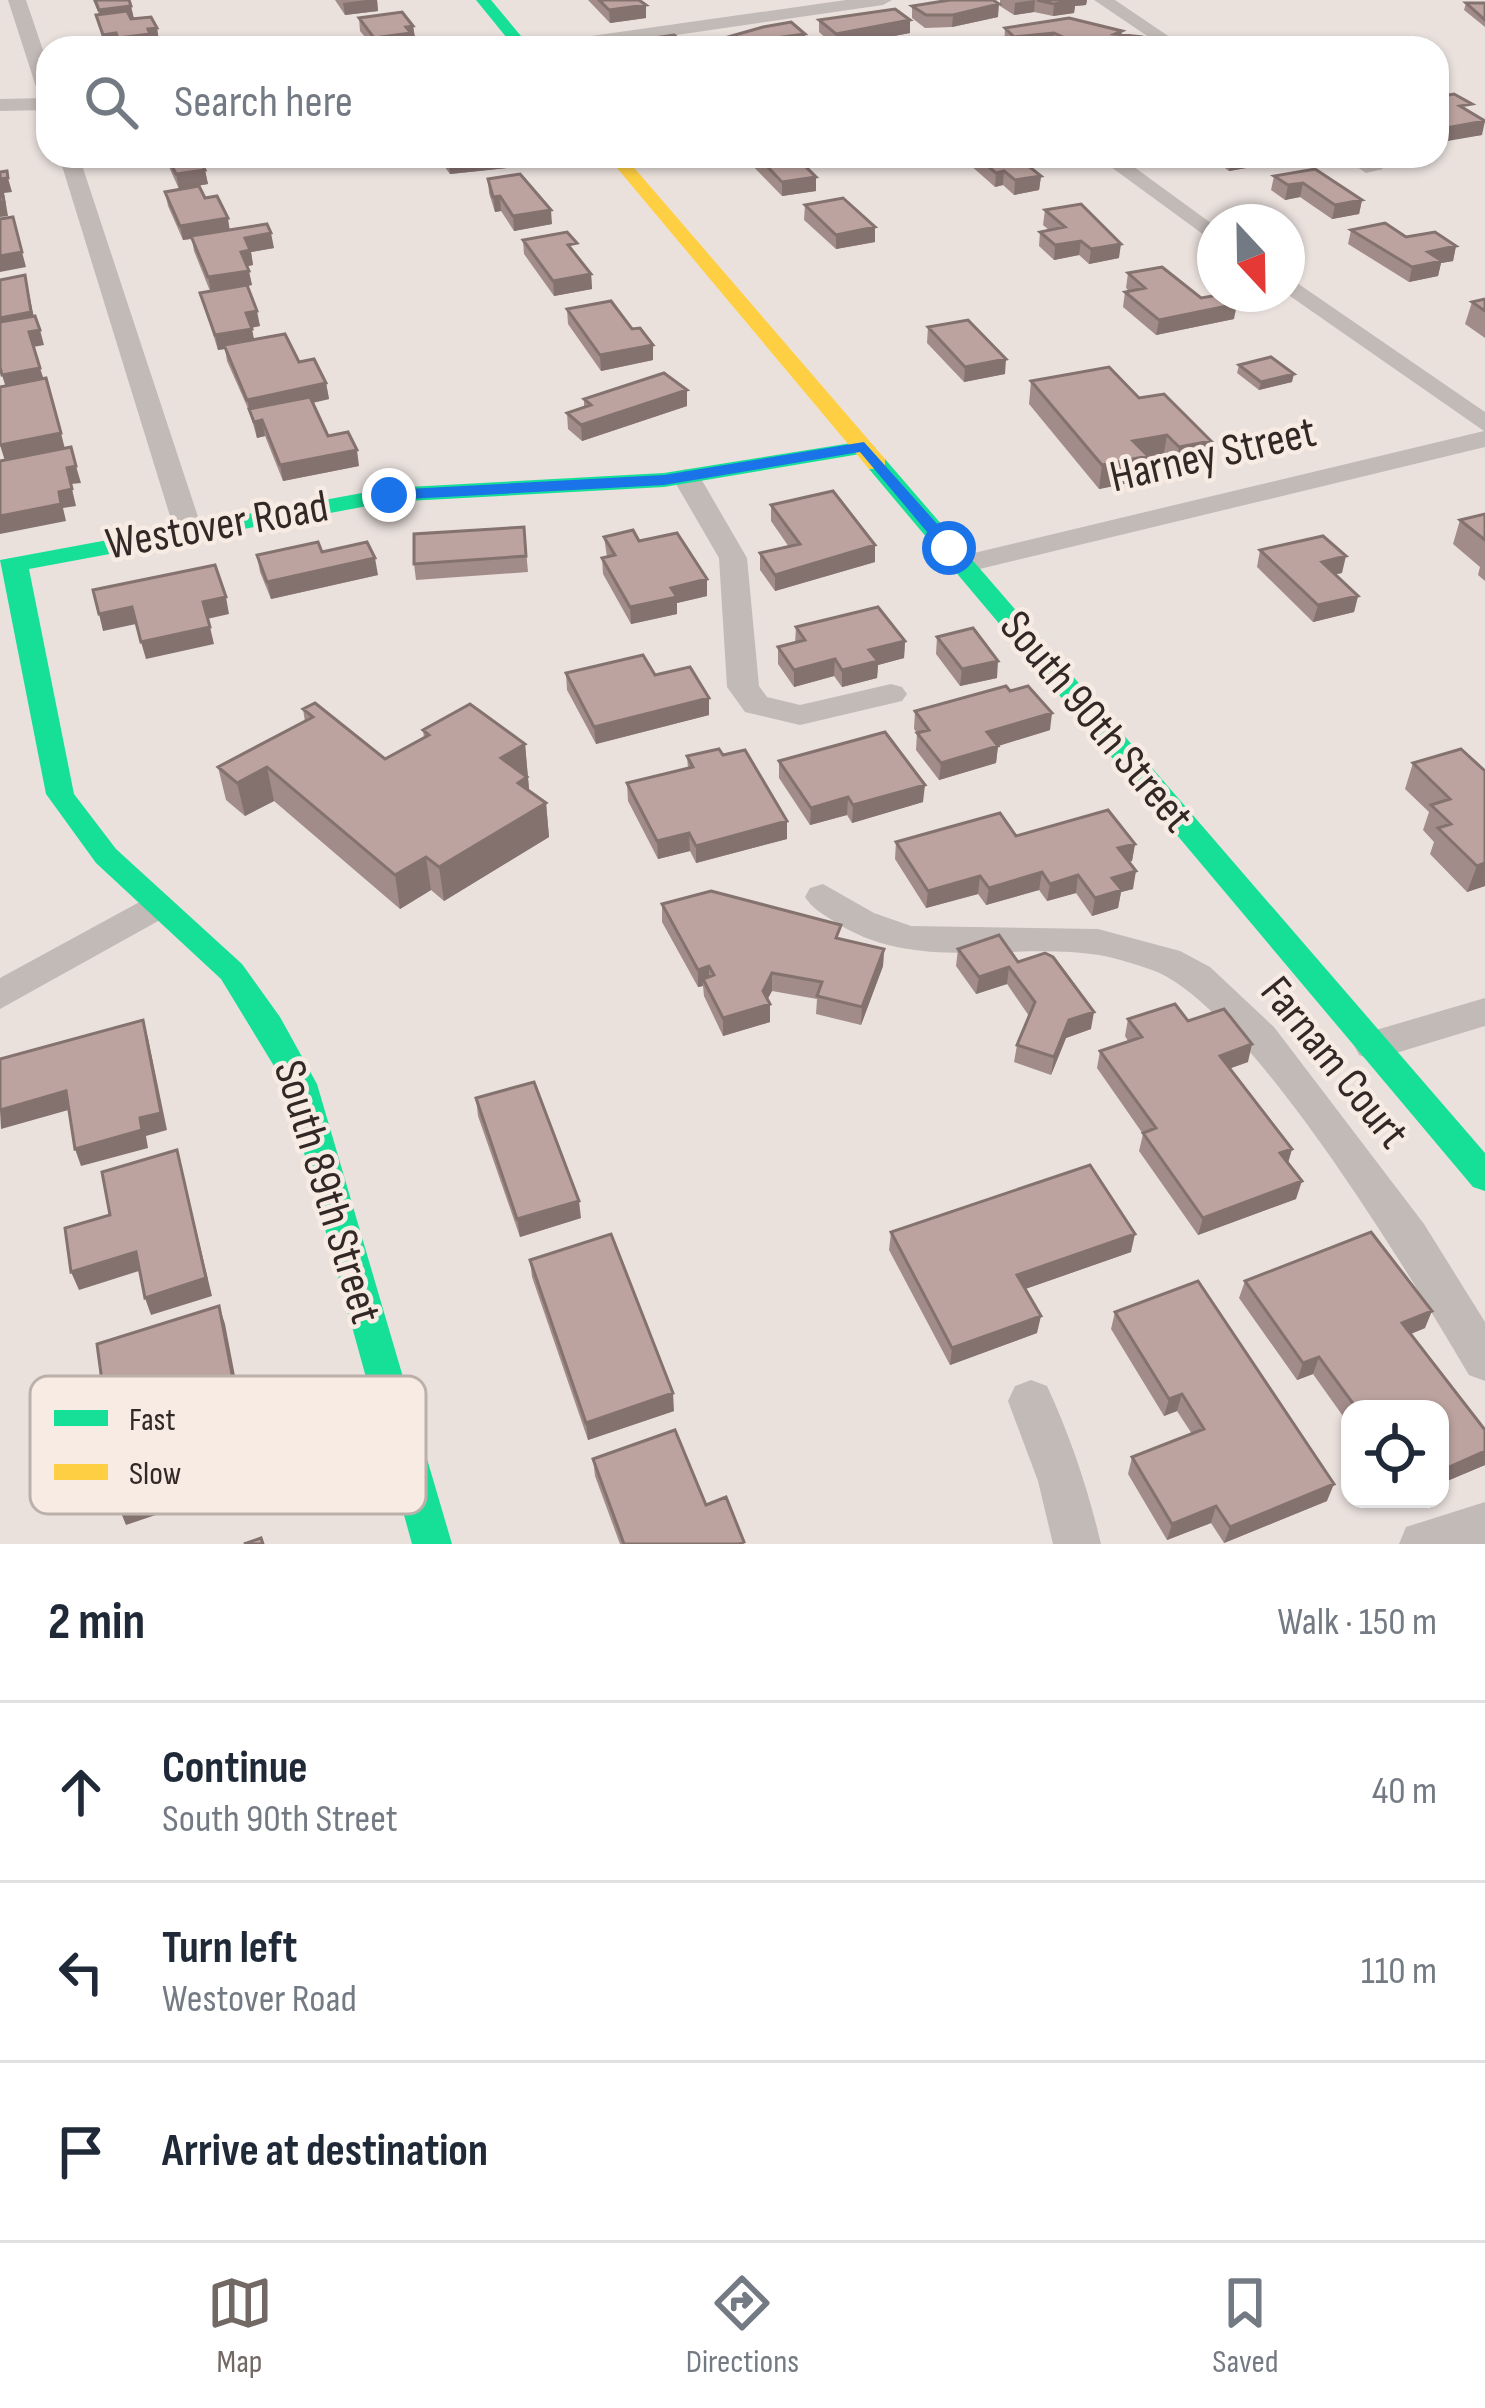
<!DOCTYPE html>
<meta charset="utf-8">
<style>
:root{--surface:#fff;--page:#f2f2f3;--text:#1f2937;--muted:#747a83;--line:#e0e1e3;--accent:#726965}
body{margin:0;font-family:"Sofia Sans Condensed",sans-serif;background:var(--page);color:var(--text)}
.controls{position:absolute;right:36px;bottom:36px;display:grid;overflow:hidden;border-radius:24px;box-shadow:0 3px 9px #0004}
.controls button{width:108px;height:108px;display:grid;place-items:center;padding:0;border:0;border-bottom:3px solid var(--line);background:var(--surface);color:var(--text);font:60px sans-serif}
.compass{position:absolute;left:1197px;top:204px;width:108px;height:108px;border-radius:50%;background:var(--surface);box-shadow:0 3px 9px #0004;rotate:158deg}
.stop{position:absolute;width:36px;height:36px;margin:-27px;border:9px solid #1a73e8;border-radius:50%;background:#fff}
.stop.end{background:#1a73e8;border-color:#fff;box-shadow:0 3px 12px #0008}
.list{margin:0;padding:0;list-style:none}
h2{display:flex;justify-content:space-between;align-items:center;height:156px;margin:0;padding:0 48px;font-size:51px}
h2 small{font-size:39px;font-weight:400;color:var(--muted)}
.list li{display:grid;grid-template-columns:78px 1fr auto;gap:36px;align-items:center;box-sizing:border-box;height:180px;padding:0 48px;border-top:3px solid var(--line)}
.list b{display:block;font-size:45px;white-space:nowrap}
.list p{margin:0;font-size:39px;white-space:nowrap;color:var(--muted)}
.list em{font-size:39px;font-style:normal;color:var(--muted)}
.icon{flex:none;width:66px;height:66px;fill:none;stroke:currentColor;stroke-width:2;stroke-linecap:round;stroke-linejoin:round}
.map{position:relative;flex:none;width:1485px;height:1544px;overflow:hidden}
.search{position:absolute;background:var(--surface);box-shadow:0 3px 9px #0004;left:36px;right:36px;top:36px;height:132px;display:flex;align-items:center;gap:30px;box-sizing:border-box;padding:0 42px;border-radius:36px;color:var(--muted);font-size:45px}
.sheet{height:696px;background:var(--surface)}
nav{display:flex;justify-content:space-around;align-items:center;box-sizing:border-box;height:168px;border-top:3px solid var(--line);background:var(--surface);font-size:33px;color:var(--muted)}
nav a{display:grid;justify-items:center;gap:6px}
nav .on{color:var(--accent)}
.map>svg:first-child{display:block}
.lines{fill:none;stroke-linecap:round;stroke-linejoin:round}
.street{fill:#c2bab7;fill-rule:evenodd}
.fast{fill:#16e098;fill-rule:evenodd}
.slow{fill:#ffcf43;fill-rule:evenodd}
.wall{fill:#a28c89}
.shaded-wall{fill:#84726f}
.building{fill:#bca39f;stroke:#84726f;stroke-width:3}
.route{fill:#1a73e8}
.labels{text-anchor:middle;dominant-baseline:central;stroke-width:9;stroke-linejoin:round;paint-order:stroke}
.street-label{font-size:45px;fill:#322825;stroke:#f7ebe3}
.key{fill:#f7ebe3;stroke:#bcb0aa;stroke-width:3}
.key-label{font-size:33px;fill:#322825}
</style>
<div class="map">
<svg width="1485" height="1544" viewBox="0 0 1485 1544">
<rect width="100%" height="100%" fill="#eae1dd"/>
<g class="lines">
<path class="street" d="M8,0H26L48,65V110L0,111V99L46,98L38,93Z
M846,0H892L883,5L587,48H540L549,42Z
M1094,0H1115L1186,48H1165Z
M59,156H79L202,529L198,535H178L174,529Z
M1096,156H1119L1215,226V243Z
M1341,156H1366L1383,169L1366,173Z
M1287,276L1485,412V447L963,573L953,570L949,564L953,558L1484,431L1287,294Z
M686,469L700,477L747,558L759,686L767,697L800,705L891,684L902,687L907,694L902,701L800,725L745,712L727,687L719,558L672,477Z
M823,884L874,913L911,926L1098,929L1180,951L1210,967L1274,1027L1424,1224L1485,1322V1381L1469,1375C1414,1282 1248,1004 1152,970C1135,964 1116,958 1099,955C1009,941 914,975 832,920C821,913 812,908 805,897L810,888Z
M156,893L169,897L174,906L169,915L0,1009V978Z
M1485,998V1026L1373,1060L1359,1055L1354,1045L1359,1035Z
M1031,1380L1047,1386C1071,1438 1088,1489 1101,1544H1053L1038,1481L1008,1401L1015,1386Z
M1485,1502V1544H1399L1406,1527Z"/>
<path class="fast" d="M476,0H491L531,48H515Z
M864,441L875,447L872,452L664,487L389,502L29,569L74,794L116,849L242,964L280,1017L317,1084L452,1544H412L285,1084L221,979L96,863L46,794L0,560L389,488L664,473Z
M877,457L885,459L1485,1153V1191L1473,1187L869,469V459Z"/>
<path class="slow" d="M607,156H624L885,459V469H869Z"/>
</g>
<path class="wall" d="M93,0H129L134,19L157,28L159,41L152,42L153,46L189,48H120L119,46L106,48L99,27L96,15L99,14Z
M335,0H377L378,11L345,15Z
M588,0H639L646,5V18L610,23Z
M1000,0H1087L1086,5L1075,6L1074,13L1053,16L1034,12L1014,15L1000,6Z
M1466,3H1485V27L1464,10Z
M912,6L998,17L952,27L925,28L912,18Z
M359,18L413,26L415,38L412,39L413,46L374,48L360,31Z
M819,20H910V33L836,47L819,32Z
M1005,28L1121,35L1143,37L1141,48H1004Z
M728,37L804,47L728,48Z
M1437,97L1470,112L1482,135L1437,141Z
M164,156H218L219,165L204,167L208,184L179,189Z
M441,156H506L507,168L450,174L441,162Z
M748,156H795L816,177V191L782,196L748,161Z
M969,156H1016L1041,176L1039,190L1014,195L1003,185L995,187L969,164Z
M1209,156H1281L1280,162L1229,171Z
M1315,169L1362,200L1359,214L1332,219L1300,197L1285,200L1271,190L1274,176Z
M488,179L552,224L514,231L501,211L495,212L489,193Z
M165,192L205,198L230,230L274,248L251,252L253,265L247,266L252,285L248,286L260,326L251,328L254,340L299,362L326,383L329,399L313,403L328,436L359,466L283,481L265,436L257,438L250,413L227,361L225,349L218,350L200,293L210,291L194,251L192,239L183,240L168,206Z
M805,205L875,227V242L836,249L804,220Z
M1045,210L1119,258L1089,264L1079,255L1054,260L1039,246L1040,232L1049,230L1043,225Z
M1351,230L1406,237L1456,246L1453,261L1441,263L1438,276L1409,282L1348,244Z
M523,240L591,274L592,289L554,296L524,254Z
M1128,273L1201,298L1234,319L1156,335L1123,307L1125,292L1129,291L1126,288Z
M1485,299V338L1465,324L1472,302Z
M567,309L632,329L653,345V360L601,371L568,324Z
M928,327L1005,374L964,382L927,343Z
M1239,365L1292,382L1259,390L1237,373Z
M1109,367L1207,465L1175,471L1163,458L1147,461L1144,480L1099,489L1029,404L1031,381Z
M687,390V406L582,441L568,429L567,413L584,407V399Z
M771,505L875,545V562L775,591L760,570V553L789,547L771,521Z
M1485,514V581L1478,575L1480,567L1453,544L1460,520Z
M524,527L528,572L416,580L414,564Z
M604,537L639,541L707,579V596L677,603V614L631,624L603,574L602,558L607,557Z
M1260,550L1342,573L1335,574L1358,596L1354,612L1313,622L1257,567Z
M322,552L378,575L271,599L260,572L257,555Z
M796,627L905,641L904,658L878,665L877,678L842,687L834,676L794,687L778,664V647L795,643Z
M937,637L997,678L960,686L936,654Z
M566,673L655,675L709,698V715L596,744L567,690Z
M303,709L385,759L424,738L423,730L525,744L529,790L546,803L549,837L444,901L431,890L400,909L274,801L245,816L226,800L218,767L305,722Z
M915,711L1050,730L998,746L996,763L939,780L916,750L917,733L914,729Z
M723,755L787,821V839L696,863L690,851L658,859L628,801L627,783L688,768L687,756Z
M779,761L923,802L852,823L847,815L810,825L779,778Z
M1413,763L1485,771V886L1467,892L1430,854L1434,842L1423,830L1429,812L1405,789Z
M1016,836L1135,844L1132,861L1129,862L1133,889L1121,892L1118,908L1092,916L1076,893L1047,901L1039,890L986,905L978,894L926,908L895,859L896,842Z
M662,904L884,949L883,966L861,1025L816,1014L817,999L772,991L767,999L770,1022L723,1036L704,996L703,986L698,987L662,922Z
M958,949L1018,962L1091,1029L1066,1038L1051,1075L1014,1062L1017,1045L1029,1016L1007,984L976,994L956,966Z
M1128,1019L1188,1021L1248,1062L1230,1068L1292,1149L1288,1163L1296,1199L1198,1235L1139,1151L1143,1134L1097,1068L1100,1051L1128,1041L1125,1036Z
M476,1098L581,1218L520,1237L478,1116Z
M891,1232L1131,1252L1025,1289L1037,1333L950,1365L889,1250Z
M530,1260L674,1411L588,1440L532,1277Z
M1245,1281L1425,1328L1411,1334L1485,1430V1465L1440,1484V1409H1350V1426L1313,1374L1297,1380L1239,1298Z
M1115,1312L1327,1501L1224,1543L1211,1523L1167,1540L1128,1474L1132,1457L1192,1434L1177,1411L1164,1416L1111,1329Z
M593,1459L706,1505L744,1544H620L595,1476Z"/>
<path class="shaded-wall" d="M366,0H377L378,11L345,15L343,3Z
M1035,0L1034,12L1014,15L1015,3Z
M1067,0H1087L1086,5L1075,6L1074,13L1053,16L1054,4Z
M999,4L998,17L952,27L953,15Z
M646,5V18L610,23L609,10Z
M131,6L134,19L102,23L99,10Z
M910,20V33L836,47V34Z
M413,26L415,38L412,39L413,46L375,48L374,38Z
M157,28L159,41L152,42L153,47L120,48L118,38Z
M1122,31L1120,46L1143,37L1141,48H1113L1115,34Z
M116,33L119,46L106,48L103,35Z
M1054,33L1052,48H1013L1014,37Z
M805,34L804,47L738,48V46L776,38Z
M1485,121L1482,135L1442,142L1446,128Z
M197,156H218L219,165L200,168Z
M490,156H506L507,168L450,174L448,160Z
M1238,156H1281L1280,162L1229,171L1232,157Z
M205,170L208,184L179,189L176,174Z
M1004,171L1003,185L995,187L996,173Z
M1041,176L1039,190L1014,195L1015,180Z
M816,177V191L782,196V182Z
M8,178L12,192L4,193L8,216L0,217V179Z
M1303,183L1300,197L1285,200L1288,185Z
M500,196L501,211L495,212L493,197Z
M1362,200L1359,214L1332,219L1335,205Z
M551,210L552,224L514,231L513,216Z
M228,218L230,232L183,240L180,226Z
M875,227V242L836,249V235Z
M271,233L274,248L251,252L253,265L243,267L241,252L245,238Z
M1081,241L1079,255L1054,260L1055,245Z
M1121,244L1119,258L1089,264L1091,249Z
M1456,246L1453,261L1441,263L1438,276L1409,282L1412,267L1428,252Z
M22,252L26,267L0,272V256Z
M249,271L252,285L211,292L208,277Z
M591,274L592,289L554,296L553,281Z
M25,275L36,327L0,334V318Z
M1237,304L1234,319L1156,335L1159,320Z
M257,311L260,326L249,328L246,313Z
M252,329L255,344L218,350L215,335Z
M40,330L44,345L33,347L29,332Z
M653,345V360L601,371L600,355Z
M1006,359L1005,374L964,382L965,367Z
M40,368L45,383L7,391L2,375Z
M1294,374L1292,382L1259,390L1261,382Z
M326,383L329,399L251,416L247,400Z
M687,390V406L582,441L581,425Z
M262,420L265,436L257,438L254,422Z
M61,433L65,449L5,461L0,445Z
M1167,435L1163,458L1147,461L1144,480L1099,489L1102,465L1133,441Z
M1211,441L1207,465L1175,471L1179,447Z
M357,450L359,466L283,481L280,465Z
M76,466L81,483L71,484L67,468Z
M72,489L76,506L63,508L66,521L0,534V516L59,492Z
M875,545V562L775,591V575Z
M1346,556L1342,573L1318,578L1322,562Z
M375,558L378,575L271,599L267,582Z
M707,579V596L677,603V614L631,624L630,607L671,588Z
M1358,596L1354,612L1313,622L1318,605Z
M226,597L229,614L207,619L203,602Z
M132,607L136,624L103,631L99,614Z
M210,627L214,644L146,659L141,642Z
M905,641L904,658L878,665L877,678L842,687V670L869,650Z
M835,659L834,676L794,687V670Z
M998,661L997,678L960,686L962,669Z
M709,698V715L596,744L594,727Z
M1052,713L1050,730L998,746L996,763L939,780L941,763L987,732Z
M525,744L531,811L501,758Z
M267,767L274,801L245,816L237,783Z
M925,785L923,802L852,823L853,805Z
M848,797L847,815L810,825L811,808Z
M546,803L549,837L444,901L439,867Z
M787,821V839L696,863V846Z
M689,833L690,851L658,859L657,841Z
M1135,844L1132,861L1115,866L1118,848Z
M426,857L431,890L400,909L395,875Z
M1485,863V886L1467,892L1477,866Z
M1136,871L1133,889L1121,892L1118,908L1092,916L1095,898L1112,878Z
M1042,872L1039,890L986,905L989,888Z
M1078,875L1076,893L1047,901L1050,884Z
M980,876L978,894L926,908L928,891Z
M884,949L883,966L861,1025L862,1007Z
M709,966V984L703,979V986L698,987V970Z
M1009,967L1007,984L976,994L979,977Z
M772,973V991L764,1006L770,1004V1022L723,1036V1018L763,991Z
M1094,1012L1091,1029L1066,1038L1051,1075L1054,1057L1069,1020Z
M143,1020L148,1038L167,1130L146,1136L148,1148L81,1166L75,1149L140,1118Z
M1252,1044L1248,1062L1215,1074L1220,1056Z
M66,1091L72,1109L1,1129L0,1110Z
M1292,1149L1287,1166L1280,1153Z
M177,1150L212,1296L151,1315L145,1298Z
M1302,1181L1296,1199L1198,1235L1203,1218Z
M579,1201L581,1218L520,1237L517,1219Z
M1135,1234L1131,1252L1014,1293L1017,1275Z
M136,1252L142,1270L79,1290L71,1272Z
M219,1306L225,1324L246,1433L220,1442L230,1490L126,1525L119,1508L215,1425Z
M1432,1311L1425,1328L1395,1340L1402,1323Z
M1041,1316L1037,1333L950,1365L952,1348Z
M1319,1357L1313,1374L1297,1380L1303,1363Z
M673,1393L674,1411L588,1440L586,1423Z
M1182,1394L1177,1411L1164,1416L1169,1399Z
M1485,1451V1465L1440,1484V1471Z
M1334,1484L1327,1501L1224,1543L1230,1527Z
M1216,1506L1211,1523L1167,1540L1172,1524Z"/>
<path class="building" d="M95,0H129L131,6L99,10Z
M599,0H639L646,5L609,10Z
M950,0H993L999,4L953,15H926L912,6Z
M1037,0H1076L1054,4Z
M1466,3H1485V20Z
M895,9L910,20L836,34L819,20Z
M127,11L131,19L151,17L157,28L148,29L150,34L118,38L116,33L103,35L96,15Z
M402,12L413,26L406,27L411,33L374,38L359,18Z
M1069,18L1122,31L1115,34L1143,37L1114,48H1087L1054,33L1014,37L1005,28Z
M791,22L805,34L776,38L779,40L738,46L728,37L763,27Z
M674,35L689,48H648L640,40Z
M179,44L189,48H133Z
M1309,44L1324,48H1287Z
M1454,94L1472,104L1460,106L1485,121L1446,128L1437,127V97Z
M167,156H198L205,170L176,174Z
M445,156H490L448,160Z
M757,156H795L816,177L782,182Z
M976,156H1016L1041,176L1015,180L1004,171L996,173Z
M1315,169L1362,200L1335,205L1303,183L1288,185L1274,176Z
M7,171L8,178L0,179V172Z
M520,174L551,210L513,216L500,196L493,197L488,179Z
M0,180L4,202H0Z
M199,186L205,198L217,196L228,218L180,226L165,192Z
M843,198L875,227L836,235L805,205Z
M1081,204L1121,244L1091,249L1081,241L1055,245L1040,232L1065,227L1045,210Z
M13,217L22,252L0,256V219Z
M1385,223L1406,237L1435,232L1456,246L1428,252L1442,261L1412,267L1351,230Z
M267,224L271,233L245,238L250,250L241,252L249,271L208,277L191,236Z
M567,232L577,243L568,245L591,274L553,281L523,240Z
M1162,267L1201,298L1224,294L1237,304L1159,320L1125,292L1145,288L1128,273Z
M25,275L31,312L0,318V280Z
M247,285L257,311L246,313L252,329L215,335L200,293Z
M1485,299V311L1472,302Z
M611,301L632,329L640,328L653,345L600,355L567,309Z
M35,316L40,330L29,332L40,368L2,375L0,367V322Z
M968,320L1006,359L965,367L928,327Z
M285,334L299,362L314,359L326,383L247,400L224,345Z
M1271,357L1294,374L1261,382L1239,365Z
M1109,367L1139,398L1164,394L1211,441L1179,447L1167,435L1133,441L1148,456L1102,465L1031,381Z
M664,373L687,390L581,425L567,413L591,405L584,399Z
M46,378L61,433L0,445V387Z
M310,397L328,436L348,432L357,450L280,465L262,420L254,422L249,409Z
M71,447L76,466L67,468L72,489L59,492L61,504L0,516V461Z
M833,491L875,545L775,575L760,553L800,544L771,505Z
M1485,514V540L1460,520Z
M524,527L526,556L414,564V534Z
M633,530L639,541L677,533L707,579L671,588L677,597L630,607L602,558L615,555L604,537Z
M1323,536L1346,556L1322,562L1358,596L1318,605L1260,550Z
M318,542L322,552L367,542L375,558L267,582L257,555Z
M215,565L226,597L203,602L210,627L141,642L132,607L99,614L93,590Z
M878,607L905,641L869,650L878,661L842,670L835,659L794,670L778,647L805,640L796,627Z
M973,628L998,661L962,669L937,637Z
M643,655L655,675L690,667L709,698L594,727L566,673Z
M1006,686L1010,691L1028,686L1052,713L987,732L998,746L941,763L917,733L929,730L915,711Z
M315,703L385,759L429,735L423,730L470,704L525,744L501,758L527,777L518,783L546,803L439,867L426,857L395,875L267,767L237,783L218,767L313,717L303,709Z
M885,732L925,785L853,805L848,797L811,808L779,761Z
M719,749L723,755L745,750L787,821L696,846L689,833L657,841L627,783L693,767L687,756Z
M1461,749L1485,771V863L1477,866L1438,828L1451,824L1431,805L1450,799L1413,763Z
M1108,810L1135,844L1118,848L1136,871L1112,878L1122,890L1095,898L1078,875L1050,884L1042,872L989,888L980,876L928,891L896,842L1000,813L1016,836Z
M711,891L841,925L836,938L884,949L862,1007L817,996L822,982L772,973L763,991L770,1004L723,1018L703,979L714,975L709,966L698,970L662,904Z
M999,935L1018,962L1045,953L1053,957L1094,1012L1069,1020L1054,1057L1017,1045L1035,1002L1009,967L979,977L958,949Z
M1175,1004L1188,1021L1224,1009L1252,1044L1220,1056L1292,1149L1280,1153L1302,1181L1203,1218L1143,1133L1156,1128L1100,1051L1142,1037L1128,1019Z
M143,1020L161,1113L140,1118L142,1130L75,1149L66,1091L0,1110V1059Z
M534,1082L579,1201L517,1219L476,1098Z
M177,1150L206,1278L145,1298L136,1252L71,1272L65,1228L110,1215L102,1172Z
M1090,1165L1135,1234L1017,1275L1041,1316L952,1348L891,1232Z
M1371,1232L1432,1311L1402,1323L1485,1430V1451L1440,1471V1409H1357L1319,1357L1303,1363L1245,1281Z
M611,1234L673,1393L586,1423L530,1260Z
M1198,1281L1334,1484L1230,1527L1216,1506L1172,1524L1132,1457L1204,1429L1182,1394L1169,1399L1115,1312Z
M219,1306L240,1416L215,1425L224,1473L119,1508L97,1344Z
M675,1430L706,1505L726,1497L744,1542L739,1544H624L593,1459Z
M261,1538L263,1544H244Z"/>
<path class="route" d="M864,442L955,544V551H943L860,452L664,485L389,500L381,495L389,490L664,475Z"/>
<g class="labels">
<g class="street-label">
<text transform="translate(1213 455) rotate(-13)">Harney Street</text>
<text transform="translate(217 526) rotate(-10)">Westover Road</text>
<text transform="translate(1096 722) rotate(50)">South 90th Street</text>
<text transform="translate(1334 1063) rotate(51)">Farnam Court</text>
<text transform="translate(327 1192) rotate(73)">South 89th Street</text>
</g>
</g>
<rect x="30" y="1376" width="396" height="138" rx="18" class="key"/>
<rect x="54" y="1410" width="54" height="16" fill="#16e098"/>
<rect x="54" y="1464" width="54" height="16" fill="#ffcf43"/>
<g class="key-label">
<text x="129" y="1430">Fast</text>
<text x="129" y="1484">Slow</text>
</g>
</svg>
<div class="controls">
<button><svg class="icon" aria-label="locate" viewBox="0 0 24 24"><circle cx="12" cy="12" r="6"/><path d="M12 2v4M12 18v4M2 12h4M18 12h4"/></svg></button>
</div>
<svg class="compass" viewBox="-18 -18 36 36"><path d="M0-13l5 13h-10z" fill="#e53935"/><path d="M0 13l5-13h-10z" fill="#747a83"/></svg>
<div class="stop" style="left:949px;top:548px"></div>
<div class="stop end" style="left:389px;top:495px"></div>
<div class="search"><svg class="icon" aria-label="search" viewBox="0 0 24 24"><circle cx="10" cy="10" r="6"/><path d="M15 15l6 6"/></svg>Search here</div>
</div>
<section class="sheet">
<h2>2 min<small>Walk · 150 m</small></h2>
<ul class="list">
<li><svg class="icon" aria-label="ahead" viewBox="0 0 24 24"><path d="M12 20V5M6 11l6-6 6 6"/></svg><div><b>Continue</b><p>South 90th Street</p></div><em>40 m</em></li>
<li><svg class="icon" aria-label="left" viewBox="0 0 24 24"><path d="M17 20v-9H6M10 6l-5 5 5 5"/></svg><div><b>Turn left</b><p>Westover Road</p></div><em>110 m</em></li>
<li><svg class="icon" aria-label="arrive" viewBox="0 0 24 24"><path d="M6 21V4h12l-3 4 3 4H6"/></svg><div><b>Arrive at destination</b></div></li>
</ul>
</section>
<nav>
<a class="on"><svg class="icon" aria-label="map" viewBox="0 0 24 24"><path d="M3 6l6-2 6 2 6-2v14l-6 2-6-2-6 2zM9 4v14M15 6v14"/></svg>Map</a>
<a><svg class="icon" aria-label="directions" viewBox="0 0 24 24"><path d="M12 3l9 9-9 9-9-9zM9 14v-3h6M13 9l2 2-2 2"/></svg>Directions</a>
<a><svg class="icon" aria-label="saved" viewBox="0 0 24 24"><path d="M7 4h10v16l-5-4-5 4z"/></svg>Saved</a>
</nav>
